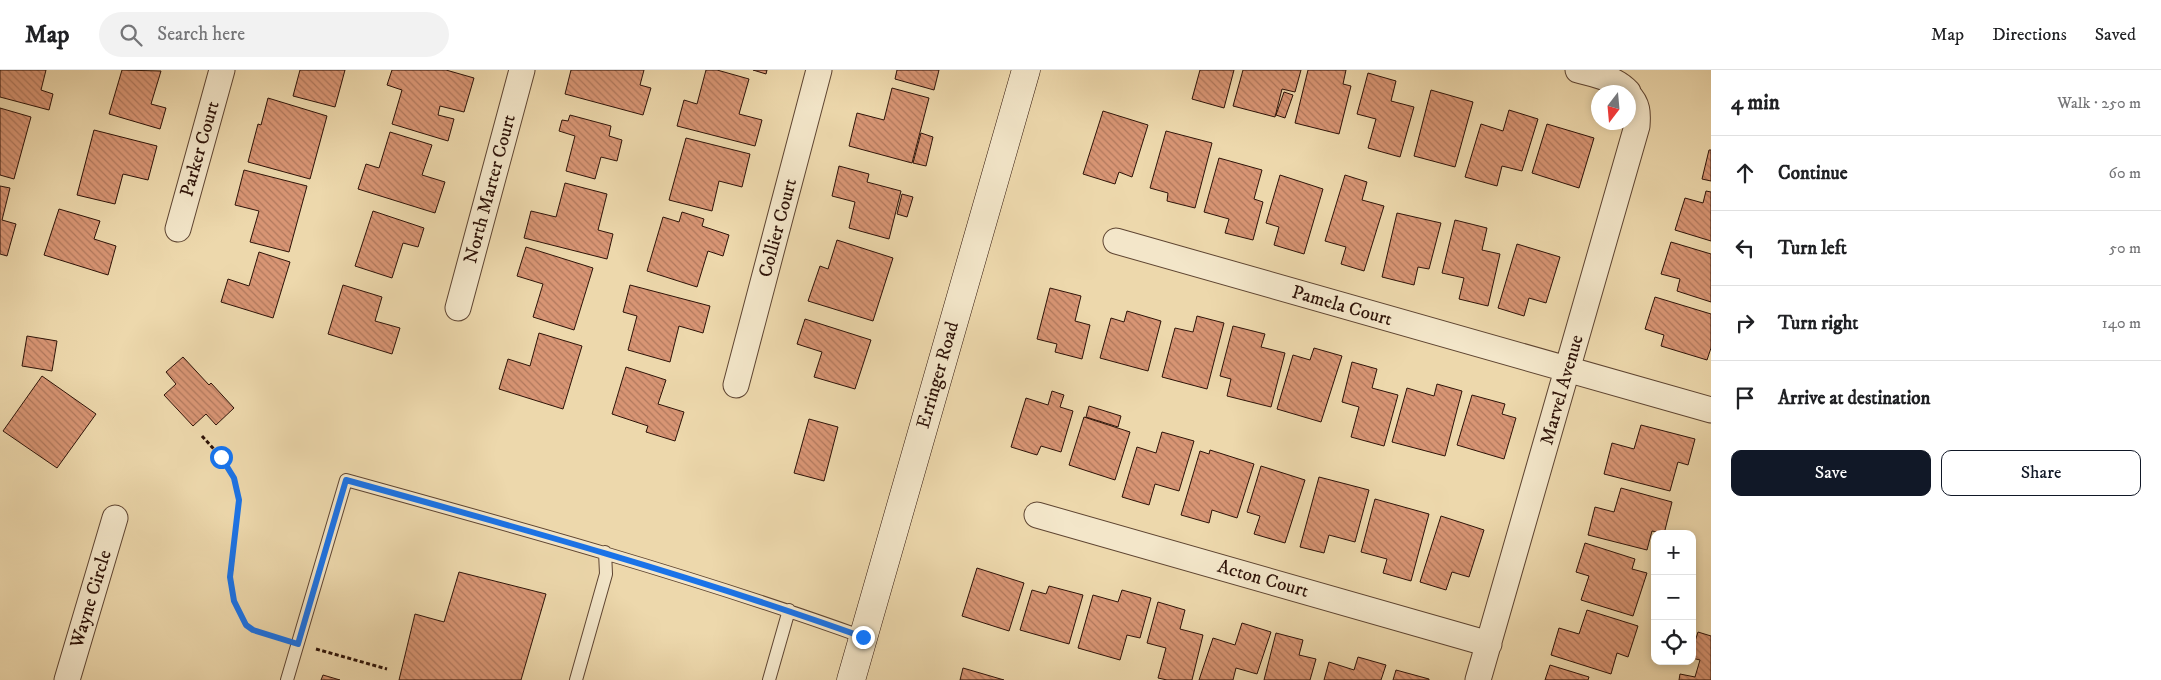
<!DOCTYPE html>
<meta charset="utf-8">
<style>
:root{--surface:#fff;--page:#f2f2f2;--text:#202124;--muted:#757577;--line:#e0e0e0;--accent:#111827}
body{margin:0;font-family:"IM FELL DW Pica",serif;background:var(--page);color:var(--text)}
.controls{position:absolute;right:15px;bottom:15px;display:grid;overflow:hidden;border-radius:10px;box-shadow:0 2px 8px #0003}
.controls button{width:45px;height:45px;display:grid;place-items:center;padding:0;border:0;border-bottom:1px solid var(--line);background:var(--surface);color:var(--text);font:25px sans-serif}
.compass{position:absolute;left:1591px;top:15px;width:45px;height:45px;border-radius:50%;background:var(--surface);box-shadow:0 2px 8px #0003;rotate:196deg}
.stop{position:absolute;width:15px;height:15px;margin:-11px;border:4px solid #1a73e8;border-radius:50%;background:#fff}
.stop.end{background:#1a73e8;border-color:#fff;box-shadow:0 1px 5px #0008}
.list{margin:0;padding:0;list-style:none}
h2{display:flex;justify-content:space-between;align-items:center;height:65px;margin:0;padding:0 20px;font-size:21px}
h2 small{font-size:16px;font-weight:400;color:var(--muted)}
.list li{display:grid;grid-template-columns:32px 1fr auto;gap:15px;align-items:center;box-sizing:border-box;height:75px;padding:0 20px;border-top:1px solid var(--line)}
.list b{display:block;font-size:19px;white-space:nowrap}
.list em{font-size:16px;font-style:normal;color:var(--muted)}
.actions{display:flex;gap:10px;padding:15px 20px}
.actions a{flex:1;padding:11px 0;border:1px solid var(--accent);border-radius:10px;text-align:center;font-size:18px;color:var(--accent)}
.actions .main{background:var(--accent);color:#fff}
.icon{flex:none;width:28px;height:28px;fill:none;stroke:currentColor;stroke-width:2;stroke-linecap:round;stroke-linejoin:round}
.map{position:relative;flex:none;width:1711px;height:610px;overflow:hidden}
header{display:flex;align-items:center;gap:30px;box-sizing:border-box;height:70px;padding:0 25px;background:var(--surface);border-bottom:1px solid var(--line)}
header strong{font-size:24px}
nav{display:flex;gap:28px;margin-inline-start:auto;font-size:18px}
.search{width:350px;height:45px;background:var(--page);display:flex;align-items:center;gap:12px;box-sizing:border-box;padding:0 18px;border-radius:28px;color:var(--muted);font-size:19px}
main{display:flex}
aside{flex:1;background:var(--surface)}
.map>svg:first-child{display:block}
.building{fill:url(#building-back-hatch);stroke:#2e1308}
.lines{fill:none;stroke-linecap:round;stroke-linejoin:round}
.service-casing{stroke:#5e4431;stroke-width:14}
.minor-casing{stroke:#5e4431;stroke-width:27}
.secondary-casing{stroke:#2e1308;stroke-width:29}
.path{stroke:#2e1308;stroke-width:3;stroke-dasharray:4 2.5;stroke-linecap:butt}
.service{stroke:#f3e6c9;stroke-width:12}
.minor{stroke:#f3e6c9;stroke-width:25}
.secondary{stroke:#f3e6c9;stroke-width:28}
.route{stroke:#1a73e8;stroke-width:6}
.labels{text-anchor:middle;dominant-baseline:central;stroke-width:4.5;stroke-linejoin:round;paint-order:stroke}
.street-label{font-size:19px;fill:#2e1308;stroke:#f3e6c9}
</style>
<header>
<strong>Map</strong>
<div class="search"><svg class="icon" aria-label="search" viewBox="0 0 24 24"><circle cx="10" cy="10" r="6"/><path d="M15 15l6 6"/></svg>Search here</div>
<nav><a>Map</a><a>Directions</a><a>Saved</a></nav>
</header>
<main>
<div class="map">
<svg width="1711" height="610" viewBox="0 0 1711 610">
<defs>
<pattern id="building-back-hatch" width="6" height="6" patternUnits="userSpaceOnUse" patternTransform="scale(1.25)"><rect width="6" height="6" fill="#d89574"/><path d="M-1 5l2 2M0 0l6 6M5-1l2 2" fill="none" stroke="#b0785d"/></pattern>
</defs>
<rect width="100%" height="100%" fill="#edd8ac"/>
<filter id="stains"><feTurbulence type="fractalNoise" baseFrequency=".004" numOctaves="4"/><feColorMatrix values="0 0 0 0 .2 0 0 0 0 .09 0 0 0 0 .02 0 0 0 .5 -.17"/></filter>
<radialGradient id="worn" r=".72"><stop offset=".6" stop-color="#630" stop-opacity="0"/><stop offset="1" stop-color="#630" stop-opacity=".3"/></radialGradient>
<path class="building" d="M0,0H46L41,20L53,24L49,40L0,27Z
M122,0L161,1L151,34L166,38L160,59L109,44Z
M300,0H345L335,37L293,26Z
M392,0H446L474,8L464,42L440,36L438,45L454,49L448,71L392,54L402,20L387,15Z
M571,0H644L640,15L651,18L643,45L565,24Z
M706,0H717L749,9L739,44L762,50L755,76L677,56L684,30L697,34Z
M753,0H767L766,4Z
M897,0H939L934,20L895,9Z
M1200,0H1234L1224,38L1192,29Z
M1243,0H1301L1295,22L1282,19L1275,47L1233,36Z
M1308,0H1346L1343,14L1351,16L1339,64L1295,53Z
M1368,3L1396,11L1391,31L1414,37L1400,87L1368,78L1376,49L1357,44Z
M892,18L929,28L912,93L849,76L857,43L884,50Z
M1431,20L1473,32L1455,97L1414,86Z
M1284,22L1293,25L1285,48L1276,45Z
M268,28L327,46L310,109L248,92L258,54L261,55Z
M0,38L31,47L14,109L0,105Z
M1509,40L1538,49L1522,101L1502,96L1497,116L1465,107L1481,54L1503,61Z
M1103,41L1148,55L1132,107L1119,102L1115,114L1083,104Z
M570,45L611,56L609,66L622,70L617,91L601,87L595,109L566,101L575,66L559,61L562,50L568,51Z
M1547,54L1594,68L1579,118L1532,103Z
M94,60L157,76L148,110L123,104L115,134L77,125Z
M1166,61L1212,73L1195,138L1167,131L1168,123L1150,118Z
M390,62L432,75L422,105L445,112L435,143L358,119L366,94L379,98Z
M921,63L933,67L926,96L913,93Z
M686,68L750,84L742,117L719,111L712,141L669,130Z
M1709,80H1711V111L1702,109Z
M1219,88L1262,100L1254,129L1263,132L1253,170L1225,163L1229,149L1204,142Z
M839,96L869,104L867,112L901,121L889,169L849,158L855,132L832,126Z
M244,100L307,116L289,182L250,172L259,141L235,135Z
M1280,105L1323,119L1304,184L1274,175L1279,157L1266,153Z
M1345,105L1367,112L1362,130L1384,136L1364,201L1341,194L1346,177L1325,171Z
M565,113L607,124L598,160L613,164L607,189L524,168L531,141L556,147Z
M0,116L10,118L2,150L16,154L7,186L0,184Z
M1706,121L1711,122V171L1675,160L1685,128L1703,133Z
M902,124L913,127L907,147L897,144Z
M59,139L100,151L94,169L116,176L108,205L44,185Z
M373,141L424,158L418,177L403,173L392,208L355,196Z
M682,142L704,149L702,156L729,165L723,186L708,181L697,217L647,201L663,147L679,152Z
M1397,143L1441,153L1429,199L1418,197L1414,215L1382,207Z
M1455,150L1487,158L1482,180L1500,184L1488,236L1459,229L1464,208L1442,203Z
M837,170L893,188L873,251L808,231L820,196L828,199Z
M1671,172L1711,184V232L1677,221L1680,209L1661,204Z
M1517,174L1560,187L1546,233L1529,228L1524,246L1498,238Z
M526,177L593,198L574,260L533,247L543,214L517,206Z
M259,182L290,192L273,248L221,232L228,209L249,216Z
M343,215L382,227L375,251L400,258L392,284L328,264Z
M630,215L710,236L703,263L679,256L670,292L628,280L637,246L623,242Z
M1050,218L1081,226L1075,251L1090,255L1082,289L1055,282L1057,274L1037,269Z
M1655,227L1711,244V278L1707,290L1661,276L1664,265L1645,259Z
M1127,241L1161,251L1148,301L1100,288L1111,248L1124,252Z
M1197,246L1224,253L1207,319L1162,307L1175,258L1193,262Z
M805,249L871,270L855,319L814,307L822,282L797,274Z
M1233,256L1265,264L1261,277L1285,283L1271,337L1227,326L1231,309L1220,306Z
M539,263L582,276L563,339L499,319L508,289L530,296Z
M27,266L57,271L52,301L22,296Z
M1314,278L1342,286L1321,352L1277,339L1293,285L1310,290Z
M183,287L209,315L211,313L234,338L216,355L206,344L193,356L164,325L176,314L166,302Z
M1352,292L1377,299L1372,318L1398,325L1384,376L1351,367L1359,337L1342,332Z
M626,297L666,310L658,334L684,342L675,371L646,362L648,356L612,344Z
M42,306L96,344L57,398L3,361Z
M1437,314L1462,321L1445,386L1392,372L1407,318L1434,326Z
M1052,321L1064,325L1060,337L1073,341L1061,382L1041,376L1037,385L1011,377L1026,328L1048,335Z
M1472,325L1505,334L1502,344L1516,348L1504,389L1457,375Z
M1089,336L1121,346L1118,357L1086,347Z
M1084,347L1130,362L1115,410L1069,395Z
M809,349L838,357L824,411L794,403Z
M1641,355L1695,369L1688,395L1678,392L1670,421L1604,404L1612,373L1634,379Z
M1162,362L1194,371L1179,421L1155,414L1149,435L1122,427L1137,377L1156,383Z
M1210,380L1254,394L1237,448L1212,440L1209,453L1181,445L1200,381L1209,384Z
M1261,396L1305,410L1285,473L1254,464L1260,446L1247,442Z
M1319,407L1369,420L1355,472L1329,465L1324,483L1300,477Z
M1621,418L1672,432L1664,464L1652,461L1647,480L1588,465L1595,437L1614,442Z
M1375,429L1429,444L1411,511L1383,503L1387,489L1361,482Z
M1441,446L1484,460L1469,507L1452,502L1446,520L1420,512Z
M1585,473L1635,489L1632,499L1647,503L1633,546L1581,530L1589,506L1576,502Z
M977,498L1024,513L1009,561L962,546Z
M459,502L546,524L521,610H399L415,544L444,552Z
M1049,516L1083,525L1069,574L1020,560L1032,520L1046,524Z
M1122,520L1151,528L1140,568L1127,565L1120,590L1078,578L1093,525L1118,532Z
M1158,532L1185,540L1180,559L1203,565L1192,610H1167L1158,608L1166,578L1147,573Z
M1587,540L1638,556L1628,587L1617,583L1611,604L1551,585L1559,558L1579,564Z
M1242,553L1271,562L1257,604L1236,598L1233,610H1199L1213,568L1235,575Z
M1698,562L1711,566V610H1679L1680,604L1695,607L1700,590L1692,588V581Z
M1276,563L1303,570L1299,585L1316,589L1310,610H1264Z
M1358,587L1386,595L1381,610H1324L1329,592L1354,600Z
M1550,595L1589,607L1588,610H1545Z
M963,598L1004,610H960Z
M1396,600L1429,609V610H1393Z
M323,605L340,610H321Z"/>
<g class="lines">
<g class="service-casing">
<path id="service" d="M287,610L346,410C520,458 694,506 863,567
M576,610L606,504L605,482
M769,610L789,540"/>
</g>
<g class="minor-casing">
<path id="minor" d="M1578,0C1596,5 1615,8 1628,22
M178,159L222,0
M1116,171L1711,340
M458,238L522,0
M736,315L819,0
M1037,445L1489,574
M67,610L115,448
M1478,610L1637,56C1638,43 1638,34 1628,24"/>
</g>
<g class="secondary-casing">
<path id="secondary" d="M851,610L1026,0"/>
</g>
<path class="path" d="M202,366L221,387L234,408L239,430L231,507L234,531L246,555L253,560L281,569
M316,579L387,599"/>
<use href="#service" class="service"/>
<use href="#minor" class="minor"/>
<use href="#secondary" class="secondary"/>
</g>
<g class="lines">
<path class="route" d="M221,387L234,408L239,430L230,507L234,531L246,555L253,560L298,574L346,410C520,458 693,506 863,567"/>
</g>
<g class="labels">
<g class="street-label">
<text transform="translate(200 79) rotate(-74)">Parker Court</text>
<text transform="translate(490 119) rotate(-75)">North Marter Court</text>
<text transform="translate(778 158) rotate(-75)">Collier Court</text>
<text transform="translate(1342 236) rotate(16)">Pamela Court</text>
<text transform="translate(938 305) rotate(-74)">Erringer Road</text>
<text transform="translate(1562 320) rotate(-74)">Marvel Avenue</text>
<text transform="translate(1263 509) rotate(16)">Acton Court</text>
<text transform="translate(91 529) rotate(-73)">Wayne Circle</text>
</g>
</g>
<rect width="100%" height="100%" filter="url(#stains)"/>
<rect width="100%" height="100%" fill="url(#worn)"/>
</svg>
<div class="controls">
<button>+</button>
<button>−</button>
<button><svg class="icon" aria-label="locate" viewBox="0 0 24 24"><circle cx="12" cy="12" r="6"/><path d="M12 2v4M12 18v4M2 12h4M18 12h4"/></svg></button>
</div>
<svg class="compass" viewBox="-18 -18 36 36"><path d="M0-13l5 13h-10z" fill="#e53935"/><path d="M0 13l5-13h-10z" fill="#757577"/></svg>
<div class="stop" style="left:221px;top:387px"></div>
<div class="stop end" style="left:863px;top:567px"></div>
</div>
<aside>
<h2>4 min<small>Walk · 250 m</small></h2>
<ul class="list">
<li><svg class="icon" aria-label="ahead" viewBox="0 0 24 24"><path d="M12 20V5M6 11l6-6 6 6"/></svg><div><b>Continue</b></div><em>60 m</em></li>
<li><svg class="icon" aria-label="left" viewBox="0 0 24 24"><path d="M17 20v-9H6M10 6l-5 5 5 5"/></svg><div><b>Turn left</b></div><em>50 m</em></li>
<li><svg class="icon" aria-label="right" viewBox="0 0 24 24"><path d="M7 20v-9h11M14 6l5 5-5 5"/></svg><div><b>Turn right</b></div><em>140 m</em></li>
<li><svg class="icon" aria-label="arrive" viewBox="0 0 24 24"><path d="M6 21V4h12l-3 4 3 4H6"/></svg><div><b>Arrive at destination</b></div></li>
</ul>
<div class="actions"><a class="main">Save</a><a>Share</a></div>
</aside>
</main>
